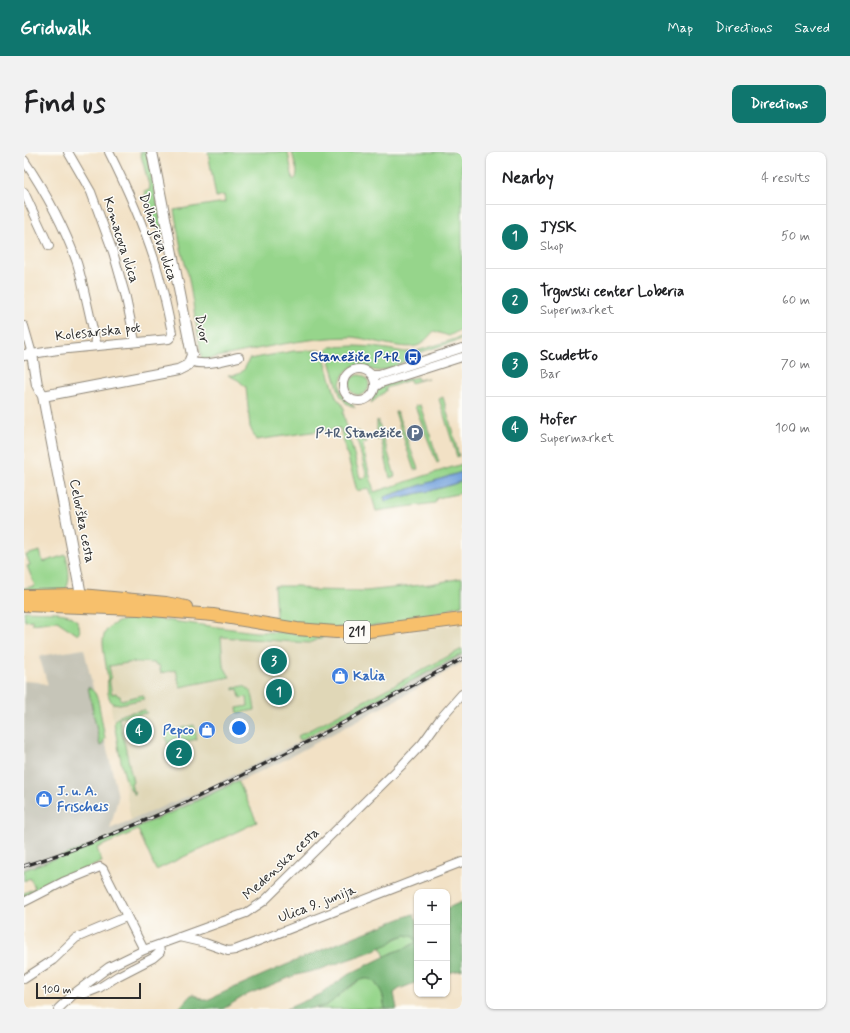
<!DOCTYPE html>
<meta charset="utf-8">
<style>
:root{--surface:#fff;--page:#f2f2f2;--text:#202124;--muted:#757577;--line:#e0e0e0;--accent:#0f766e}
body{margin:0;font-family:Mynerve,sans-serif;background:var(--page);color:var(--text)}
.controls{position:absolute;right:12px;bottom:12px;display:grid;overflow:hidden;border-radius:8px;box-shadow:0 1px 3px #0004}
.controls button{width:36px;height:36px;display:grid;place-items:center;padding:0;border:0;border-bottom:1px solid var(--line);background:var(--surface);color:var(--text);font:20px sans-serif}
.scale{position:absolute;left:12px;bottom:10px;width:105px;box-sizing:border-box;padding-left:4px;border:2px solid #2b2b2b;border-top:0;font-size:11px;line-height:14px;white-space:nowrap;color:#2b2b2b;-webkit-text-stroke:3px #fdfcf7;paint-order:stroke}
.you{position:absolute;left:215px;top:576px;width:14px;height:14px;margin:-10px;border:3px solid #fff;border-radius:50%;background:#1a73e8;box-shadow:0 0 0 6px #1a73e833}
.badge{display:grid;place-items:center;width:26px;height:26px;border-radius:50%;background:var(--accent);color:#fff;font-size:13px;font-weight:700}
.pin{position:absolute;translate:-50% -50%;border:2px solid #fff;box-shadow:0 1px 4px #0006}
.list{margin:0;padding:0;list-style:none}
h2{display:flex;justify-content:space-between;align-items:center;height:52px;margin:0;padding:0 16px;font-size:17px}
h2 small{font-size:13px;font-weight:400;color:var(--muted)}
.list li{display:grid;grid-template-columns:26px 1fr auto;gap:12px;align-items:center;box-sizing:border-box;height:64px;padding:0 16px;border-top:1px solid var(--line)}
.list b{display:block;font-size:15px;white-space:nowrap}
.list p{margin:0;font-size:13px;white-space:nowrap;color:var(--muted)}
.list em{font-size:13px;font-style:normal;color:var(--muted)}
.icon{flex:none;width:22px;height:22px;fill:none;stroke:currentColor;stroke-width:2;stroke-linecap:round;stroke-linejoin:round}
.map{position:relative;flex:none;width:438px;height:857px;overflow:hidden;border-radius:8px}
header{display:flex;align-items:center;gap:24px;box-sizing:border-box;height:56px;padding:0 20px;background:var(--accent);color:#fff}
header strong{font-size:19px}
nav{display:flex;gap:22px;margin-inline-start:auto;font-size:14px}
.intro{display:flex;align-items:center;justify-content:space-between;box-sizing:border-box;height:96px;padding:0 24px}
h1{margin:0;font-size:28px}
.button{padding:10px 18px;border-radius:8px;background:var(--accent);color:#fff;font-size:14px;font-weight:700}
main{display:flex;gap:24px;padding:0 24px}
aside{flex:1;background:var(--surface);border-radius:8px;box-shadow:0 1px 3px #0004}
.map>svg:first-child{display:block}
.built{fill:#e0d7b7}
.industrial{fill:#c6c5b8}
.green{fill:#96d58b;stroke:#60805b}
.forest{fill:#78b677;stroke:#527051}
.water{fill:#74a3dd;stroke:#506784}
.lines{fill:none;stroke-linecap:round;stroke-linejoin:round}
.minor-casing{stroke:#8e8678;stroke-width:10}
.tertiary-casing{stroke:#8e8678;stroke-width:12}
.primary-casing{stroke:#8e8678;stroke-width:14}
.minor{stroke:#fff;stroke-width:8}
.tertiary{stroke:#fff;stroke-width:10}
.primary{stroke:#f7c06c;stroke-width:12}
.rail-casing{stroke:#2b2b2b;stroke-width:3.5}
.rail{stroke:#fdfcf7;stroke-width:2;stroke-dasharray:6;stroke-linecap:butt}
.labels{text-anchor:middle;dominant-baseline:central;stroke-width:3;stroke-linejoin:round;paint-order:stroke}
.shield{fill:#fdfcf7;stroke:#6a6a68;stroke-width:1}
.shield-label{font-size:13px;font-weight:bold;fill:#2b2b2b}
.street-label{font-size:14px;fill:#2b2b2b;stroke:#fdfcf7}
.transit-label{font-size:14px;font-weight:bold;fill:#164399;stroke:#fdfcf7;text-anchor:end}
.service-label{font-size:14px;font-weight:bold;fill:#4e5e75;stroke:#fdfcf7;text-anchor:end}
.shop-label{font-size:14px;font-weight:bold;fill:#366cbe;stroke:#fdfcf7;text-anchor:start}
</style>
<header>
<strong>Gridwalk</strong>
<nav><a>Map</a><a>Directions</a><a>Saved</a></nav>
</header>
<div class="intro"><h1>Find us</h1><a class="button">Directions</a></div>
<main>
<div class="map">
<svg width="438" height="857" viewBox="0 0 438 857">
<rect width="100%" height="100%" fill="#fdfcf7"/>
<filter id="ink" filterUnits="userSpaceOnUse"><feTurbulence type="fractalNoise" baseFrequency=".025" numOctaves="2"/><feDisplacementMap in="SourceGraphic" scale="8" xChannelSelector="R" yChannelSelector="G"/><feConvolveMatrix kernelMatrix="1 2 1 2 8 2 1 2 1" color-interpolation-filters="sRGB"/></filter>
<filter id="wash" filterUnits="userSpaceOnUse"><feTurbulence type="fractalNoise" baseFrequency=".012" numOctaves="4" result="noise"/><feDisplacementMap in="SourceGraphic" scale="16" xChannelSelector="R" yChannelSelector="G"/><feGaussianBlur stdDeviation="0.9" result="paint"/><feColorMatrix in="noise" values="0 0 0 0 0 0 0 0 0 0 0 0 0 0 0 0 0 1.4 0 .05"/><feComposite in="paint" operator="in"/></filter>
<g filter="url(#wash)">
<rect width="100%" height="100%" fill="#f2e1c5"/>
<path class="built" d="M438,472V497L274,584L276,588L227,614L156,648L107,668L87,556L80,489L258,480L299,485L329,486L386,480Z"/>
<path class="industrial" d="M60,497L93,640L94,646L86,677L183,636L300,577L438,502V511L405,530L258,609L174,649L71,692L0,718V529L14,530L24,533L15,504Z"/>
<path class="green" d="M116,0H123L140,83H136L120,39H123L126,37Z
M184,0H264L269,28L272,26L273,20L268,0H438V177L425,184L410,179C406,183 402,188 397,192C385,201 344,186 328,185C279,185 226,199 178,208L165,127L157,96L150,58L201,50L200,43L192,45Z
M438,185V187L386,204L387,207C376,210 367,218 355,219C348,219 342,214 335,214C321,214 311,231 319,243C322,248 328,251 331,256L322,251L316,243L303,198L306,195L331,194L350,195L382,200L393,199Z
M297,198L299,201L312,245L318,252L321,259L319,260L336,326L343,325L331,280L335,279L337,288L343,289V290L338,292L350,340L438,312V320L360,345L361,349C387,342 413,339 438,329V341L413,346L411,351L352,359L349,348L344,336L333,339L316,276L232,288L226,275L222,235L214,228L204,223C218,224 220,219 225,207L270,199Z
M325 233a10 10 0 1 1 20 0a10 10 0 1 1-20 0Z
M393,225L394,228L404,226L387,231L386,228L362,236V239L347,251C351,230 375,229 393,225Z
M419,245L435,304L433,305L415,247Z
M396,253L415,310L413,311L391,254Z
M371,260H373L394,317L390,318Z
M353,268H354L371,324L366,326L357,287L353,288Z
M16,399L19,410L42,403C44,416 48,427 41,439L0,441V436L11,434L3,414L6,413L2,403Z
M438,426V453L427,456L423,460L409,461L405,468L367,473L309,476L249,469L252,462L250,434H275L286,438L342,439L406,432Z
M0,459L34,460V461C44,462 52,464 55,474C56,478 56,479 54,483L33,469L9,472L8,468L1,469Z
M117,465L231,480H258L299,485L285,491L197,485L199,513L206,525L156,535L152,518L137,521L135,513H132L131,511L110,510L85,514L87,524L85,528L88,542L92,541L93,543L96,544L97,548L119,543L120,547L96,552L88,551C81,541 85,532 83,521C82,511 79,500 79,490C79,470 102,467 117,465Z
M438,497V502L276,588L274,584Z
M219,534C230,537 229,549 231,558L214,561L213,556L224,554L223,545L216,546L214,537L209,538V536Z
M64,535L67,537L71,541L74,548L81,586L78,593L76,594Z
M121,558L123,561L95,566L109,630L107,631L109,640L111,639V643C98,631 94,590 90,571C93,560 112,560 121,558Z
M170,573L173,587L144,594L141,580Z
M214,629L233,670L132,718L114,678L73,696L78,710L54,720L0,747V741L11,736L6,726L0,729V718L71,692L147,661Z
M382,783L390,785L392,790C382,797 371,799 361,805L357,795C367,791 371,786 382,783Z
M344,826L349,828L358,840L361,857H292L302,853L337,827Z"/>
<path class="forest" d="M438,750V818L423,821V756Z
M389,762L393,768V830L375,837L370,841L373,857H361C359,844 360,842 352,832C338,814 315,848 301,854C289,857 275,857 262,857L297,842L325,822L370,800L384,795L392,790L390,785L382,783L372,786L365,792L346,800L297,817L272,823L222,843L199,857H154C158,854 165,843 169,842L179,848H183C251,817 319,788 389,762Z"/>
<path class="water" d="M438,320V329C413,339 387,342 361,349L360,345Z"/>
</g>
<g filter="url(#ink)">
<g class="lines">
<g class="minor-casing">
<path id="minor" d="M44,0L67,40L89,100L101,142L111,189
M0,8C22,41 40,73 53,111C61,138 66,167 73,194
M0,40L25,94
M0,174L8,202L34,198L145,187L147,185L148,181C143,156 138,131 130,107C118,70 102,34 85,0
M166,209C181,215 200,208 215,205
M319 233a16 16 0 1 1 32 0a16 16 0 1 1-32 0Z
M348,223H355L438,196
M351,235L357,231L438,205
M0,750L39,730L71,717L76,715L79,717L120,798
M155,785L181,791L204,799L211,798L438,710
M0,827L29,808L52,786L102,765
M52,840L60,842L75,836L94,824L129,806L136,800L135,793
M34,857L52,840L85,815L120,798L222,761L240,749L379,612L398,592L416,567L438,542"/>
</g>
<g class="tertiary-casing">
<path id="tertiary" d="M0,203L8,202L13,233L19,244L57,443
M19,244L154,218L164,213L168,203L128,0"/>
</g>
<g class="primary-casing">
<path id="primary" d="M0,444L57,443L142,451L162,455
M0,453L115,457L189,463L273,477L312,480L345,479L438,467"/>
</g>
<use href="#minor" class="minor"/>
<use href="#tertiary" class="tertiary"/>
<use href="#primary" class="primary"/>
<g class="rail-casing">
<path id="rail" d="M0,714C155,665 295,583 438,507"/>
</g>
<use href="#rail" class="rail"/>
</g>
</g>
<defs>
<g id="bus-disc" transform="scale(0.9)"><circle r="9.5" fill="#1a4fb4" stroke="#fdfcf7"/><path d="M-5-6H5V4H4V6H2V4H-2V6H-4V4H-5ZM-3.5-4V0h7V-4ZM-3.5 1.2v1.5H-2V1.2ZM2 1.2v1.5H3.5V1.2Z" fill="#fff"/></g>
<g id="parking-disc" transform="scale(0.9)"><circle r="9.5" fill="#5c6f8a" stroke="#fdfcf7"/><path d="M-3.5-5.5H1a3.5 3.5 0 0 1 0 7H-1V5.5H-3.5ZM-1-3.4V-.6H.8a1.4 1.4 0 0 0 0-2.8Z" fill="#fff"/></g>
<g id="shop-disc" transform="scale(0.9)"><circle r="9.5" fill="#3f7fe0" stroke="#fdfcf7"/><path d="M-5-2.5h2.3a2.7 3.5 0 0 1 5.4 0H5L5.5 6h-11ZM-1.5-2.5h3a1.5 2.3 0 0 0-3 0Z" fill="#fff"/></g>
</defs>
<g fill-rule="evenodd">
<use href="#bus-disc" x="389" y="205"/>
<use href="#parking-disc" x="391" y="281"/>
<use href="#shop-disc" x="316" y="524"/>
<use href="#shop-disc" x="183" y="578"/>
<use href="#shop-disc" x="20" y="647"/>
</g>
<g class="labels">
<rect class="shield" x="320" y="469" width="26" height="22" rx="3"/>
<g class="shield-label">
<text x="333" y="480">211</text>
</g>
<g class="street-label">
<text transform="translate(134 85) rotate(71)">Dolharjeva ulica</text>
<text transform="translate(97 88) rotate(72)">Komacova ulica</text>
<text transform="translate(178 177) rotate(80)">Dvor</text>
<text transform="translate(74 180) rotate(-6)">Kolesarska pot</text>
<text transform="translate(58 369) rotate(79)">Celovška cesta</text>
<text transform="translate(257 712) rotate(-43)">Medenska cesta</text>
<text transform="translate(293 752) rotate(-21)">Ulica 9. junija</text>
</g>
<g class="transit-label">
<text x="376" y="205">Stanežiče P+R</text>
</g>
<g class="service-label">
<text x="378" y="281">P+R Stanežiče</text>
</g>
<g class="shop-label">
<text x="329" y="524">Kalia</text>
<text x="170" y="578" text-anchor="end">Pepco</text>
<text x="33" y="639">J. u. A.<tspan x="33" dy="16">Frischeis</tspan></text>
</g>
</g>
</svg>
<div class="controls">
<button>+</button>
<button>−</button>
<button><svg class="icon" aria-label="locate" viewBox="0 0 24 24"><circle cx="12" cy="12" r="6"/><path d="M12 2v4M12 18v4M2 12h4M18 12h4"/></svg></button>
</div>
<div class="scale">100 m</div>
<div class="you"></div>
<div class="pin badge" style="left:255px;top:540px">1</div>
<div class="pin badge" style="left:155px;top:601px">2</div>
<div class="pin badge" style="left:250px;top:509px">3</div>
<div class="pin badge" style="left:115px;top:579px">4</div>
</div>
<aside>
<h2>Nearby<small>4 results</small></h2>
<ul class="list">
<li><span class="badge">1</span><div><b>JYSK</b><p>Shop</p></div><em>50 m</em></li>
<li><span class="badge">2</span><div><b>Trgovski center Loberia</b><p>Supermarket</p></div><em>60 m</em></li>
<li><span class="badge">3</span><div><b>Scudetto</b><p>Bar</p></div><em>70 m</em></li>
<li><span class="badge">4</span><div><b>Hofer</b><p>Supermarket</p></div><em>100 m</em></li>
</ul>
</aside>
</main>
